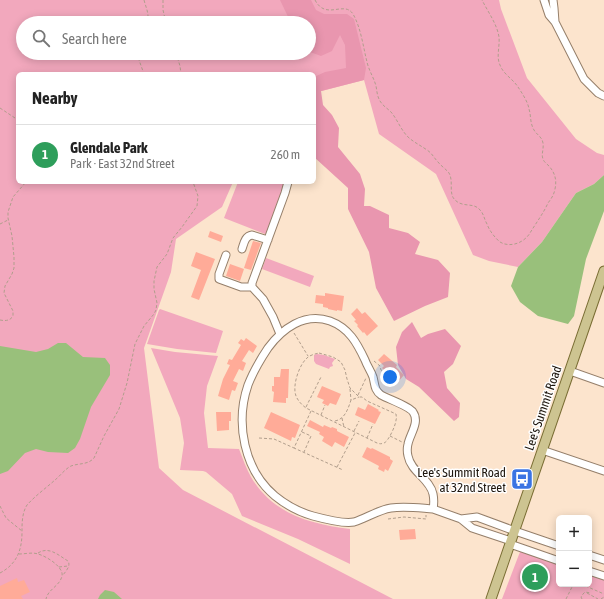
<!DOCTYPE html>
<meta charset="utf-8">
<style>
:root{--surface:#fff;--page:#f6f6f6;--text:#222;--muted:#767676;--line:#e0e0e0;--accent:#d93025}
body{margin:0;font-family:"Asap Condensed",sans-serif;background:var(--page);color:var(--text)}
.controls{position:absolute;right:12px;bottom:12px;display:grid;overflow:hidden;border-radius:6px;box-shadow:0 2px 10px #0003}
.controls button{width:36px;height:36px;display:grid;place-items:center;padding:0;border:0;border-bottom:1px solid var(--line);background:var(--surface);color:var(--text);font:20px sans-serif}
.you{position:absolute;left:390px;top:377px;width:14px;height:14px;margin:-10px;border:3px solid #fff;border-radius:50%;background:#1a73e8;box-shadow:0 0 0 6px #1a73e833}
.badge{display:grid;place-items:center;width:26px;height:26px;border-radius:50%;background:var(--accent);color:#fff;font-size:13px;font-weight:700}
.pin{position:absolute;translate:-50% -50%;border:2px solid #fff;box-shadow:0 1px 4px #0006}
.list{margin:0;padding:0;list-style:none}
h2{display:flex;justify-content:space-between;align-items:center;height:52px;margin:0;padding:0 16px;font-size:17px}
h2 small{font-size:13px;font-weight:400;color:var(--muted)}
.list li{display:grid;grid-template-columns:26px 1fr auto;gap:12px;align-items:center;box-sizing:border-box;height:60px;padding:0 16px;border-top:1px solid var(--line)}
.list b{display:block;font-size:15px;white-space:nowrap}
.list p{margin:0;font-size:13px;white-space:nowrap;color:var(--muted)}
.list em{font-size:13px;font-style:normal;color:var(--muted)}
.icon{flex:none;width:22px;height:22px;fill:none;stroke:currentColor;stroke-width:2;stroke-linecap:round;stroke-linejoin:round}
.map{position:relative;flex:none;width:604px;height:599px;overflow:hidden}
.search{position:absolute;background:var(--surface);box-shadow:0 2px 10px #0003;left:16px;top:16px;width:300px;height:44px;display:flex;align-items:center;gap:10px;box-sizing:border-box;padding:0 14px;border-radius:22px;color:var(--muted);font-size:15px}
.panel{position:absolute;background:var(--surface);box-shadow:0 2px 10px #0003;left:16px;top:72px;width:300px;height:112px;border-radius:6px}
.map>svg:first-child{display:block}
.green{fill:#f2a8bd;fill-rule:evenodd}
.forest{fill:#e996af}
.water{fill:#99c07b}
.building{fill:#ffab98}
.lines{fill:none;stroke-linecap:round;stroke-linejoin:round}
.minor-casing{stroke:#957f6a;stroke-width:9}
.major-casing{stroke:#796d33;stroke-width:11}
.path{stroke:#b19e8c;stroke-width:1;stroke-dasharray:3 2;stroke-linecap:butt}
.minor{stroke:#fff;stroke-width:7}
.major{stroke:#cdc491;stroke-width:9}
.labels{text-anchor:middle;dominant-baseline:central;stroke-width:3;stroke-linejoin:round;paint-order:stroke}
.street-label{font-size:13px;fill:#1d150d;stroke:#fff}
.poi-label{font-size:13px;fill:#1d150d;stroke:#fff;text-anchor:end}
</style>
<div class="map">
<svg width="604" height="599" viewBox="0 0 604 599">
<rect width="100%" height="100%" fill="#fce4cd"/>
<path class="green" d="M0,0H499L501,9L527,78L576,139L597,153L604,155V175L594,184L576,193L542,242L518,267L489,261L473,255L436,174L379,134L364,80L314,93V74H18V182H233L222,207L176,239L171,272L144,348L159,468L183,490L393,599H0ZM23,23H309V53H23Z
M238,182H285L267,234H265L224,218Z
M266,258L314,276L310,287L262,269Z
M160,309L223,331L216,353L177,349L147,344L159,310Z
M151,348L175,352L218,356L207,386L204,413L208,448L239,449C243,459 246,468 251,477C273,514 310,524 350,529V564L298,539L242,516L232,494L206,472L203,471L180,470L184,443L180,418Z
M317,354L324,355L335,359L332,363L333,366L330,367L329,369L316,364L314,361V355Z
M520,552H524L559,564V584H589V575L604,580V599H502L518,557Z"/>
<path class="forest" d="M280,0H311L316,10L324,14H347L354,19L366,68L364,80L321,91L323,105L332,115L339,128L338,147L360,174L365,189L364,206H370L389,215V228L408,233L420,242L415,254L438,260L450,273L448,297L425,306L394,321L376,288L369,252L348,209V188L314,157V77L325,72L346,68L345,45L340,35L332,51L321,56L310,52L309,51V23H291Z
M412,322L421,338L428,334L445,329L461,346L453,364L444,372L447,388L460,403L459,417L454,421L419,387L406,379L398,365L396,347L402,332Z"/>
<path class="water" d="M604,175V211L586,259L574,316L568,324L538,316L520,302L511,286L518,267L542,242L576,193L594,184Z
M58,343H66L83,357L105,358L110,365V375L91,407L80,439L75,448L68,453L48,452L36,449L25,453L8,471L0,474V346L36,352L48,349Z
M105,590L114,592L122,599H98L100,595Z"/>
<path class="building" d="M210,231L223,236L221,242L208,237Z
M253,241L261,243L251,270L244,268Z
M196,252L215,259L199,300L191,297L201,270L191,266Z
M230,264L244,269L240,281L226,276Z
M325,293L344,296L342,311L337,310V311L328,309V308L323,307V304L315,303L316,295L325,296Z
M357,308L362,314L365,312L378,326L367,336L364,332L363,333L357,326L358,325L354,321L356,320L351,314Z
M246,338L257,346L253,353L249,350L242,361L246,363L243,371L239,369L233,381L238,383L235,391L232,390L229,400L218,396L223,379L230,365L227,364L229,359L232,360L241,345L238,343L241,339L244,341Z
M384,354L397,365L396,367L404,375L398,382L395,380L394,381L390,377V376L382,368L384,366L378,360Z
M281,369H289L288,398H286V403L273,402L274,392L272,391V386H274V377H280Z
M322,386L341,394L336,405L330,403L328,406L322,403L324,400L317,397Z
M368,404L379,410L378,411L381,412L375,424L355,415L358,407L365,410Z
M216,412H231V421H229V430L217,431Z
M271,412L300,425L295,438L292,437L291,441L264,428Z
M310,420L323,427L324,425L331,428L332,427L337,429V431L349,437L344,447L335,442L332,447L322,441L324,437L319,434L320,432L307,426Z
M367,447L371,449L372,448L390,457V459L393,461L388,471L385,469L384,472L378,469L379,466L362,457Z
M415,529L416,539L400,540L399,530Z
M17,578L18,582L24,580L30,592L21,596L23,599H0V586Z"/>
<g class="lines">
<g class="minor-casing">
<path id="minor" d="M544,0L549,15L555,22L584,79L598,93L604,96
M553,0L554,8L555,22
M242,249C244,243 245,236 252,235L268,240
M226,255L219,274V279L241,287H252
M280,334L273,317L263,299L252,287V283L285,193L288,182
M570,371L604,383
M542,450L604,471
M433,509C419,508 405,506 391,508C378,510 367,518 354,522C343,524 324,519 313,516C299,512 286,505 275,496C244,470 235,423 248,385C253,372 260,360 268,348C282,329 304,312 330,321C349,328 357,343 365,360C367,366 371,371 373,377C375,384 374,390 381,395C388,399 409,406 413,412C420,422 410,434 408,444C407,448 407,452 408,456C411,472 430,479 433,494C434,499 434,504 433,509L461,519L472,528L511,541
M461,519L477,517L515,531L559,546
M510,544L559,561
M589,555L604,560
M589,571L604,576"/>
</g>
<g class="major-casing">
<path id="major" d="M491,599L604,271"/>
</g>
<path class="path" d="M144,0C146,8 150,15 147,23
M163,0V10L166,23
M315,0C326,21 344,0 353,14C361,28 363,46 367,62C369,71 374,78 376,86C377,91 377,96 380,101C383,106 387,108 391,112C397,119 400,128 407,136C413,142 420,145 427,150C432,153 434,158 438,162C441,166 446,169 449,173C454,182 448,193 455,200C463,208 474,202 480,210C484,214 484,219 487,224C489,230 495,238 500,242C510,248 524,243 530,233C536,223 543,214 548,203C551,199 554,195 555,189C557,180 555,173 549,166C547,164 544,162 543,159C541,154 544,149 543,143C542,136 535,134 533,128C530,122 531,115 529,109C528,102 522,93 518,87C513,79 503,74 500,65C496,57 500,46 499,37C497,24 488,12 482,0
M141,53L139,60L144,74
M176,53L180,66L181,74
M0,108L18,120
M0,224L8,220
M0,320C5,321 10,321 13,316V311L4,293L5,286L12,274L14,268V257L12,236L8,218V212L13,197L26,182
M294,333L308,356
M319,353L333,357L341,362L345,370L347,379L350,388L359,397H362L367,401L396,414C396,416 397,418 396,420C396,425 388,442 384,443C381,444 380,444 377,443L306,408C302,405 298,401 296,396C292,386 299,365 307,358C310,355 315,354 319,353Z
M374,361L380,366L381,370L391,379
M350,389L351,400
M358,395L366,378
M306,407L321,377
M311,411L294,448L343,470
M321,415L325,405
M342,418L343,423L344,427
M335,421C345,419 348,409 351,400L359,397
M354,431L359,421
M302,432L311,436L304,452
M390,436L402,442
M259,438L274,439L294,448
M367,438L373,424
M337,467L355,433
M0,506L6,518L22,531
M388,519L404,517L426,519V515
M38,553C49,546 58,555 68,561C71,566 66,571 63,575
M19,554C25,554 33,552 38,554C46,556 64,567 62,576C60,586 48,589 46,599
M59,567L68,566
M0,573C17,564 22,550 22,532C22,523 22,513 27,505C35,496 46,488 55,480C60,476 65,469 71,466C79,463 88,465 94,458L104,436L119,409L127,383L135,344L144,326L154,314L156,310L157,303L154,289V281L157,267L167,254L173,238L182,227L197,206L198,196L193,182
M581,584L604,594
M587,593L598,599
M566,599L573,585L577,584
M582,599L581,597L583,594L585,592L591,593
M601,599L604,597"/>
<use href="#minor" class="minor"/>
<use href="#major" class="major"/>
</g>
<defs>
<g id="bus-square" transform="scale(1.15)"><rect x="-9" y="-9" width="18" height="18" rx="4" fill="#3a74e3" stroke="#fff"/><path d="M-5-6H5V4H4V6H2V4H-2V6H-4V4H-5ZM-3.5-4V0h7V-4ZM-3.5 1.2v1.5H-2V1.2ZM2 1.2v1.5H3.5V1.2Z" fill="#fff"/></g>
</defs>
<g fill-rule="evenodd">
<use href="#bus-square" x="522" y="479"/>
</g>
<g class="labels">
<g class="street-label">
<text transform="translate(543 408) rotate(-71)">Lee's Summit Road</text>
</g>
<g class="poi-label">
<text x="506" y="472">Lee's Summit Road<tspan x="506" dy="15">at 32nd Street</tspan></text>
</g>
</g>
</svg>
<div class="controls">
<button>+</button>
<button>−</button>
</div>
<div class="you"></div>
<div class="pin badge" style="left:535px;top:577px;background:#2e9e5b">1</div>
<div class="search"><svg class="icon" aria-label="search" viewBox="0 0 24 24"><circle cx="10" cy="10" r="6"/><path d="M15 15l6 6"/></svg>Search here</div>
<section class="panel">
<h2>Nearby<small></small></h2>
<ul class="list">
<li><span class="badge" style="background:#2e9e5b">1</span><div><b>Glendale Park</b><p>Park · East 32nd Street</p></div><em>260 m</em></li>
</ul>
</section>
</div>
